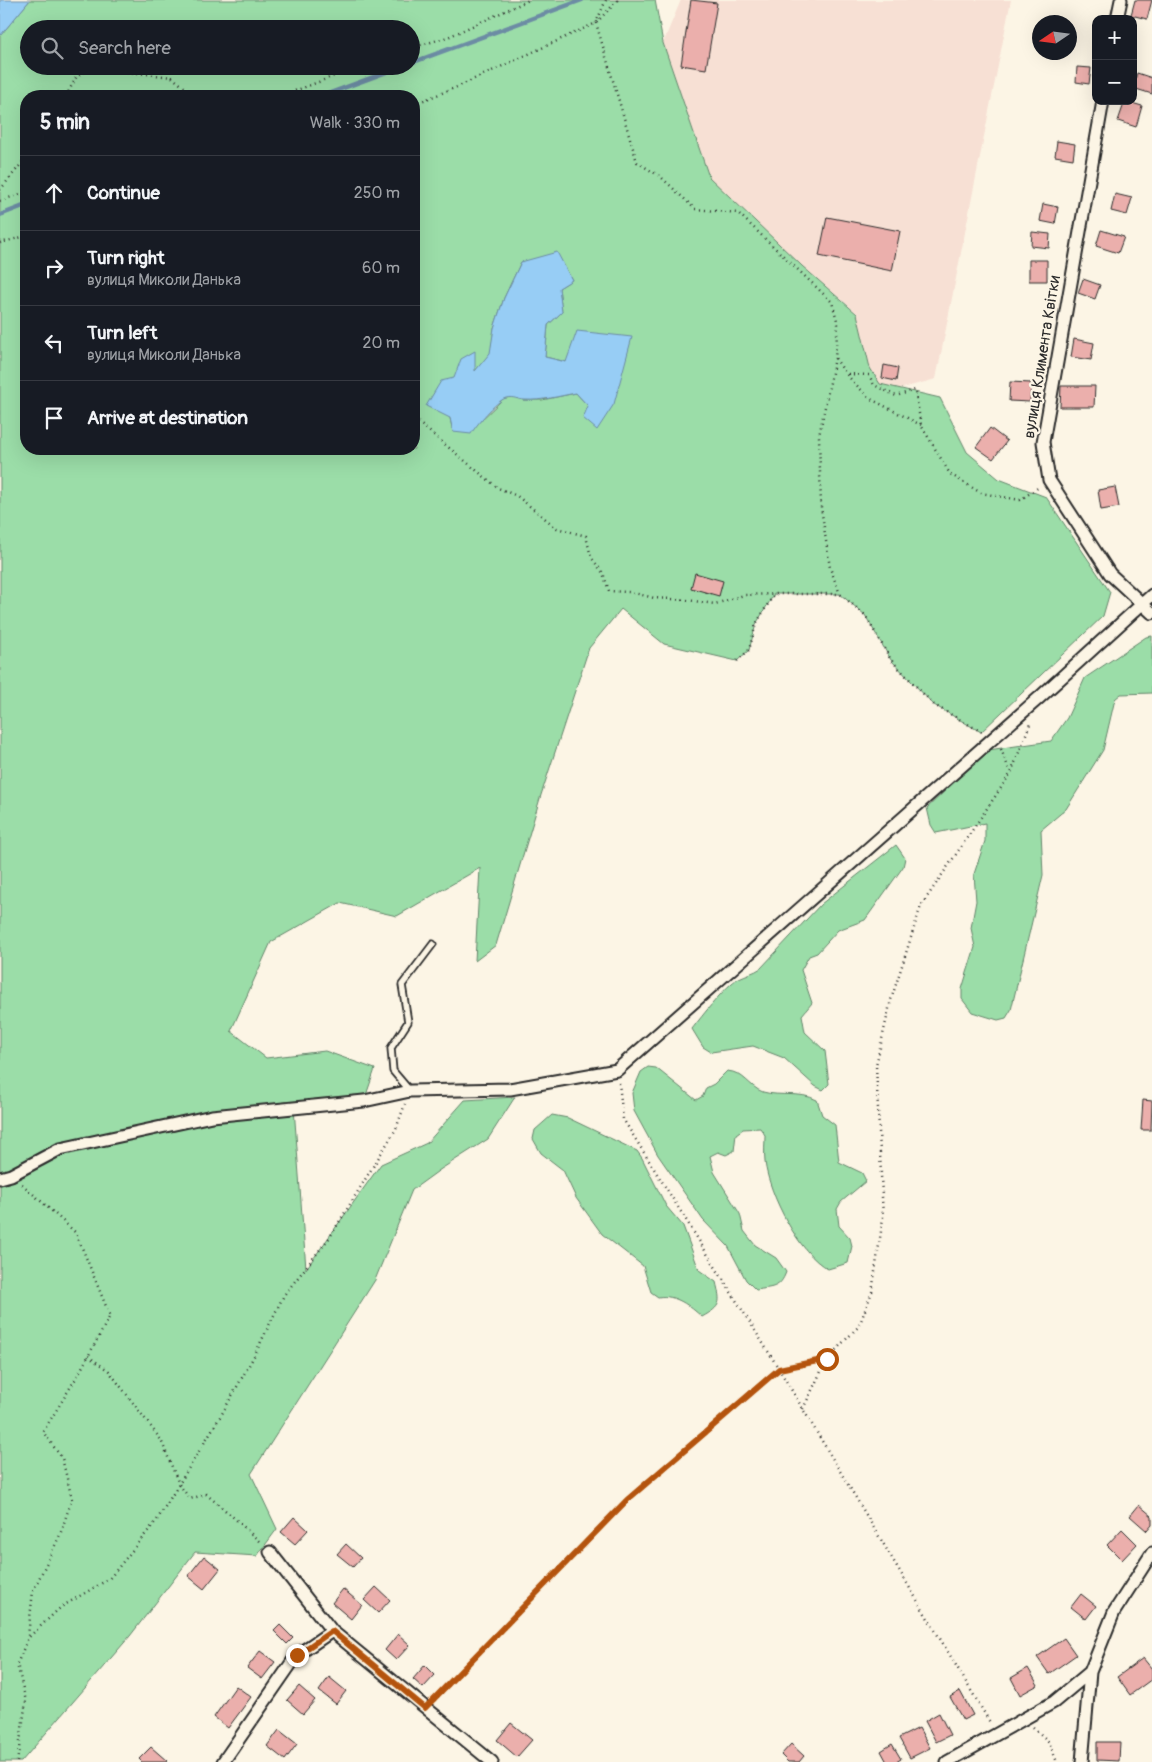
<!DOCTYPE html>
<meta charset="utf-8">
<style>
:root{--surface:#171b24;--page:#20242c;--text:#f1f3f6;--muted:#9ea1a6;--line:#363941}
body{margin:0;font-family:Pangolin,sans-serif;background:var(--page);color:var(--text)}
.controls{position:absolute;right:15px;top:15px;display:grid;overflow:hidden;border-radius:10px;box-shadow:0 5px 20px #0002}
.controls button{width:45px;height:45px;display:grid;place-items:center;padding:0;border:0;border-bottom:1px solid var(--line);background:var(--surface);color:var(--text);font:25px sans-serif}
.compass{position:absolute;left:1032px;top:15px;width:45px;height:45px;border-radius:50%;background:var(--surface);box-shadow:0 5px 20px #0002;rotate:257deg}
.stop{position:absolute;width:15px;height:15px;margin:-11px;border:4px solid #b45309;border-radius:50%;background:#fff}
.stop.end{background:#b45309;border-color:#fff;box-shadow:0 1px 5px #0008}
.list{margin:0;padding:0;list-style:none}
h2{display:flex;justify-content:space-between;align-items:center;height:65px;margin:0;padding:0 20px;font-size:21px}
h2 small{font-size:16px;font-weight:400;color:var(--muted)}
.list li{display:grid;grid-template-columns:32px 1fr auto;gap:15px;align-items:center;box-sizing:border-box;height:75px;padding:0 20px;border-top:1px solid var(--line)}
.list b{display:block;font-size:19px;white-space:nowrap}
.list p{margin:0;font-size:16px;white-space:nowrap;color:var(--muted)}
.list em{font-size:16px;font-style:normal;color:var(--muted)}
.icon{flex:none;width:28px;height:28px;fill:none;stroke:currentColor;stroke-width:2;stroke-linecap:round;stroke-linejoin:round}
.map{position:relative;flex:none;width:1152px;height:1762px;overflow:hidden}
.search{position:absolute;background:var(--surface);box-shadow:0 5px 20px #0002;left:20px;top:20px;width:400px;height:55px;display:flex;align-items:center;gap:12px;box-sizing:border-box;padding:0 18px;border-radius:28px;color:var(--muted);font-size:19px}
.panel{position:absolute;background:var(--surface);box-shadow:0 5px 20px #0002;left:20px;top:90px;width:400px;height:365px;border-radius:20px}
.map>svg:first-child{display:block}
.built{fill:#f7e0d4}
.green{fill:#9bdda8;stroke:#63846a;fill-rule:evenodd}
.water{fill:#97cdf5;stroke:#6c8ca4}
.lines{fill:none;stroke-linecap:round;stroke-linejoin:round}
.stream{stroke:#6c8ca4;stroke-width:4.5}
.building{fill:#ebafac;stroke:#2b2b2b}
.lane-casing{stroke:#2b2b2b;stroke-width:9}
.street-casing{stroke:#2b2b2b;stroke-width:15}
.path{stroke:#2b2b2b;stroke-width:2.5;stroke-dasharray:1 4;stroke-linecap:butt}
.lane{stroke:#fcf5e5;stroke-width:5.5}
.street{stroke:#fcf5e5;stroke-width:11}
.route{stroke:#b45309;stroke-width:6}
.labels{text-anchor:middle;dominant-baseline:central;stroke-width:4.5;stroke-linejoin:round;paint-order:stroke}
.street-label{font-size:16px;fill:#2b2b2b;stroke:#fcf5e5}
</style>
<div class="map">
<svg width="1152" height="1762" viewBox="0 0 1152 1762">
<rect width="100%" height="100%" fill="#fcf5e5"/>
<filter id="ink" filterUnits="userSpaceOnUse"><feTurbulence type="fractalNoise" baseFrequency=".02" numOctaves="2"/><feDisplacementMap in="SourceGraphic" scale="10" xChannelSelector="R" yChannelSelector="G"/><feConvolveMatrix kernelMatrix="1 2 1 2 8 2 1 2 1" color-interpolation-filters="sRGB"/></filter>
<g filter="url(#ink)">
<path class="built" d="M681,0H1011L936,379L899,389L880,384L870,368L857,313L802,266L709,177L663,43Z"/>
<path class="green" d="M30,0H655L663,43L709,177L802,266L857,314L870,368L880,384L940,398L967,452L999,479L1046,497L1110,592L1103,616L981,732L934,705L891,660L865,615L840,594H774L756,624L749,650L737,661L664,644L621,609L589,648L541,795L496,945L475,961L480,868L397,916L340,903L271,942L231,1031L266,1058L325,1051L375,1069L364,1101L294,1108L306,1269L381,1164L427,1143L465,1100L515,1097L488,1139L441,1169L412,1190L375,1280L251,1474L277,1529L257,1556L195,1552L130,1636L21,1762H0V36ZM29,29H411V66H29ZM26,96H414V449H26ZM521,262L566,269L572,280L559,288L562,312L548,325L545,357L567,362L614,404L588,406L576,393L542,400H523L514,397L504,398L477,424L453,432L450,418L475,371L491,353L494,328L504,298Z
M1152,636V693L1121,694L1115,699L1103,750L1066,809L1041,830L1043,875L1011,1010L1006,1018L998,1020L972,1012L962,999V989L975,947L971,928L976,901L974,874L985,841V823L936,833L931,825L927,808L988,750L1051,741L1067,718L1085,678L1146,637Z
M896,845L905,858L903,867L865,920L838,930L817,953L809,956L801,970L812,1003L802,1015L805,1032L825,1051L829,1084L823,1090L815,1086L784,1058L753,1046L711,1052L703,1047L692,1029C702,1016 726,985 739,978C747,974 754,973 761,968L821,904Z
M648,1067L656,1068L696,1100L703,1096L706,1088L714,1084L727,1071C744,1072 749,1087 763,1092C780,1097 800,1091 817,1100L822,1115L835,1125L839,1162L862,1173L866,1181L841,1202L837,1209L839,1226L850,1238L852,1246L848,1263L828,1269C799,1254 769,1194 765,1162C764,1153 765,1143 765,1135L760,1128L743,1129L736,1134L734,1151L726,1155L718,1152L710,1156L714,1172L740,1214L744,1231L755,1245L776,1258L786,1272C780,1289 772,1287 756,1290L746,1280L728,1246L703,1220L658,1155L634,1111L632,1093L641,1072Z
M552,1115L568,1118L637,1151L642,1158L666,1206L683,1226L699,1270L716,1282C721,1303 722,1306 702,1317C690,1306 675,1294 658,1297L651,1292L643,1266L602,1234L576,1198L563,1170L541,1153L533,1139L535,1130Z"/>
<path class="water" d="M0,0H30L0,36Z
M557,252L572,280L559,288L562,312L548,325L545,357L566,362L577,331L632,337L614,404L597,430L583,418L588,406L576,393C559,396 542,401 525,400C518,400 514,396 506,398C496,401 476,425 471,434L453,432L450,418L426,406L441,381L454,378L461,359L475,351V371L490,353L494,328L504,298L521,262Z"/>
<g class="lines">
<path class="stream" d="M411,63L582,0
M322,96L403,66
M0,215L26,205"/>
</g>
<path class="building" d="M691,0L717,3L706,69L681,65Z
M1135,0H1152L1147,19L1131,15Z
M1077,67L1091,68L1089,84L1076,82Z
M1137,73L1152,78V94L1133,88Z
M1125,101L1142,106L1136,127L1118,121Z
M1057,141L1075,144L1073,159L1055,156Z
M1115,194L1132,198L1127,215L1111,211Z
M1043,204L1058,207L1055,224L1040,221Z
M827,217L900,231L892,271L819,256Z
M1101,230L1124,237L1118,253L1096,246Z
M1032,232L1050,234L1049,248L1031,246Z
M1029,260H1047V281H1029Z
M1083,279L1100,285L1095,299L1078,293Z
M1074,339L1094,343L1091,360L1071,357Z
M884,365L898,368L896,381L882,378Z
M1010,382L1031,383L1030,402L1009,401Z
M1061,386H1095L1094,407H1060Z
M990,428L1007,441L993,459L976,447Z
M1115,487L1119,507L1101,510L1098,490Z
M695,573L723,581L719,596L691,588Z
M1143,1100L1152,1101L1151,1130H1141Z
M1139,1505L1152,1516V1525L1147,1531L1130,1516Z
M294,1517L308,1530L295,1544L281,1532Z
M1122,1529L1137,1544L1122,1560L1107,1545Z
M346,1544L361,1558L353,1567L337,1554Z
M204,1556L220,1569L204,1589L188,1576Z
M376,1587L390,1600L378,1613L364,1600Z
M343,1589L362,1605L351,1619L332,1603Z
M1081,1594L1096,1606L1086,1619L1071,1607Z
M280,1625L293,1638L287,1644L274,1631Z
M398,1634L410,1645L396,1660L385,1650Z
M1064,1638L1076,1655L1049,1674L1037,1657Z
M260,1651L275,1662L262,1679L247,1668Z
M1143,1658L1152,1669V1679L1130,1695L1117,1677Z
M425,1665L435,1675L423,1688L413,1679Z
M1028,1668L1038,1685L1020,1695L1011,1678Z
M329,1677L346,1691L336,1704L319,1691Z
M236,1686L251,1697L228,1728L214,1717Z
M299,1686L315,1700L303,1714L287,1700Z
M960,1691L973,1715L963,1720L950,1697Z
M939,1713L950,1735L936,1742L925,1721Z
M511,1723L532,1740L517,1757L497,1740Z
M919,1728L930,1748L910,1758L899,1738Z
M279,1730L297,1744L285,1760L267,1746Z
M1097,1742H1120L1119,1761L1097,1760Z
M791,1744L804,1756L799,1762H788L781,1755Z
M892,1744L901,1759L896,1762H887L881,1751Z
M151,1747L167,1761L166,1762H142L139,1759Z"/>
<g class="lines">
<g class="lane-casing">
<path id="lane" d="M410,1091L393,1071L391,1048L408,1022L402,985L433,944"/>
</g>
<g class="street-casing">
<path id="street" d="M1117,19L1121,0
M1103,101L1043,442L1049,480L1110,574L1152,613
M0,1178L11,1175L60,1149L212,1116L364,1101L410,1091L510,1089L617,1070L1040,697L1152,595
M270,1552L332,1631L492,1762
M223,1762L297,1655L332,1631
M947,1762L1054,1702L1090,1672
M1082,1762L1090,1672L1114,1612L1152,1553"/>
</g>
<path class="path" d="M606,0L596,23L637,162L661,177L695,209L738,213L832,302L838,324L835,358L846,374L869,398L921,425
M411,48L448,37L529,0
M66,96L77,76L94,68L172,77L195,96
M281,96L361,66
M414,104L457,87L596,23L618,0
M0,190L26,158
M0,201L26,192
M0,243L26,236
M835,358L819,436L821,507L830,568L840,594
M848,374L869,375L874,385L896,396L915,390L921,425L950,474L981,493L1020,500L1039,487
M414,419L498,488L517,496L557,528L586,536L591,557L603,573L609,591L630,592L654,598L687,600L715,604L744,595L774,594
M737,661L749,650L756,624L774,594H840L865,615L891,660L934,705L982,732
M1001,749L1010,772
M619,1083L623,1119L779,1369L991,1724
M22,1184L76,1233L110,1316L78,1375L43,1432L62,1458L72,1499L60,1535L33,1591L28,1636
M88,1356L109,1371L161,1440L179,1484L190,1499L206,1494L232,1516L261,1543
M803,1409L827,1359
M434,1700L627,1500L779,1369L827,1359L859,1326L872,1292L883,1218L876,1065L891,1000L921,906L1011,773L1030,724
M1033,1727L1049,1742L1057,1762
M17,1762L26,1701L17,1664L28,1638L61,1607L109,1579L157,1520L223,1412L253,1358L284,1295L330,1237L396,1129L405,1104"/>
<use href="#lane" class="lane"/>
<use href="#street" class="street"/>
</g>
</g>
<g class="lines" filter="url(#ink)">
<path class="route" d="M297,1655L332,1631L425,1708L627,1500L779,1369L827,1359"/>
</g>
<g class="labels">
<g class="street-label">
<text transform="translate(1042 357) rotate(-81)">вулиця Климента Квітки</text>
</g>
</g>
</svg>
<div class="controls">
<button>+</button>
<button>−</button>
</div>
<svg class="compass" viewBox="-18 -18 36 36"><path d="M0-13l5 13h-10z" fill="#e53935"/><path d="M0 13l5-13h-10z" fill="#9ea1a6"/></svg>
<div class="stop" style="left:827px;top:1359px"></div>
<div class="stop end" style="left:297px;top:1655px"></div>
<div class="search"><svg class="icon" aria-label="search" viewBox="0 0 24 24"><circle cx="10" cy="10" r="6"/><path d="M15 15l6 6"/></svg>Search here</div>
<section class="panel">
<h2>5 min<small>Walk · 330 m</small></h2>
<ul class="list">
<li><svg class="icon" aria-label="ahead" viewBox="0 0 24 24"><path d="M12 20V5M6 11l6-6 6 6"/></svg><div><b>Continue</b></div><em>250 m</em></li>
<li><svg class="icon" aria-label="right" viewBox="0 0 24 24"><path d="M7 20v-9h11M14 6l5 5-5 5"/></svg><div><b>Turn right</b><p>вулиця Миколи Данька</p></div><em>60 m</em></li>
<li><svg class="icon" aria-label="left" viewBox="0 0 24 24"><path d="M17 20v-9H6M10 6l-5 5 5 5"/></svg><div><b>Turn left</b><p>вулиця Миколи Данька</p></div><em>20 m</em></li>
<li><svg class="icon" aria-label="arrive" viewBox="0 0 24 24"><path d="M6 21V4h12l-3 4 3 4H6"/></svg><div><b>Arrive at destination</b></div></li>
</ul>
</section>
</div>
